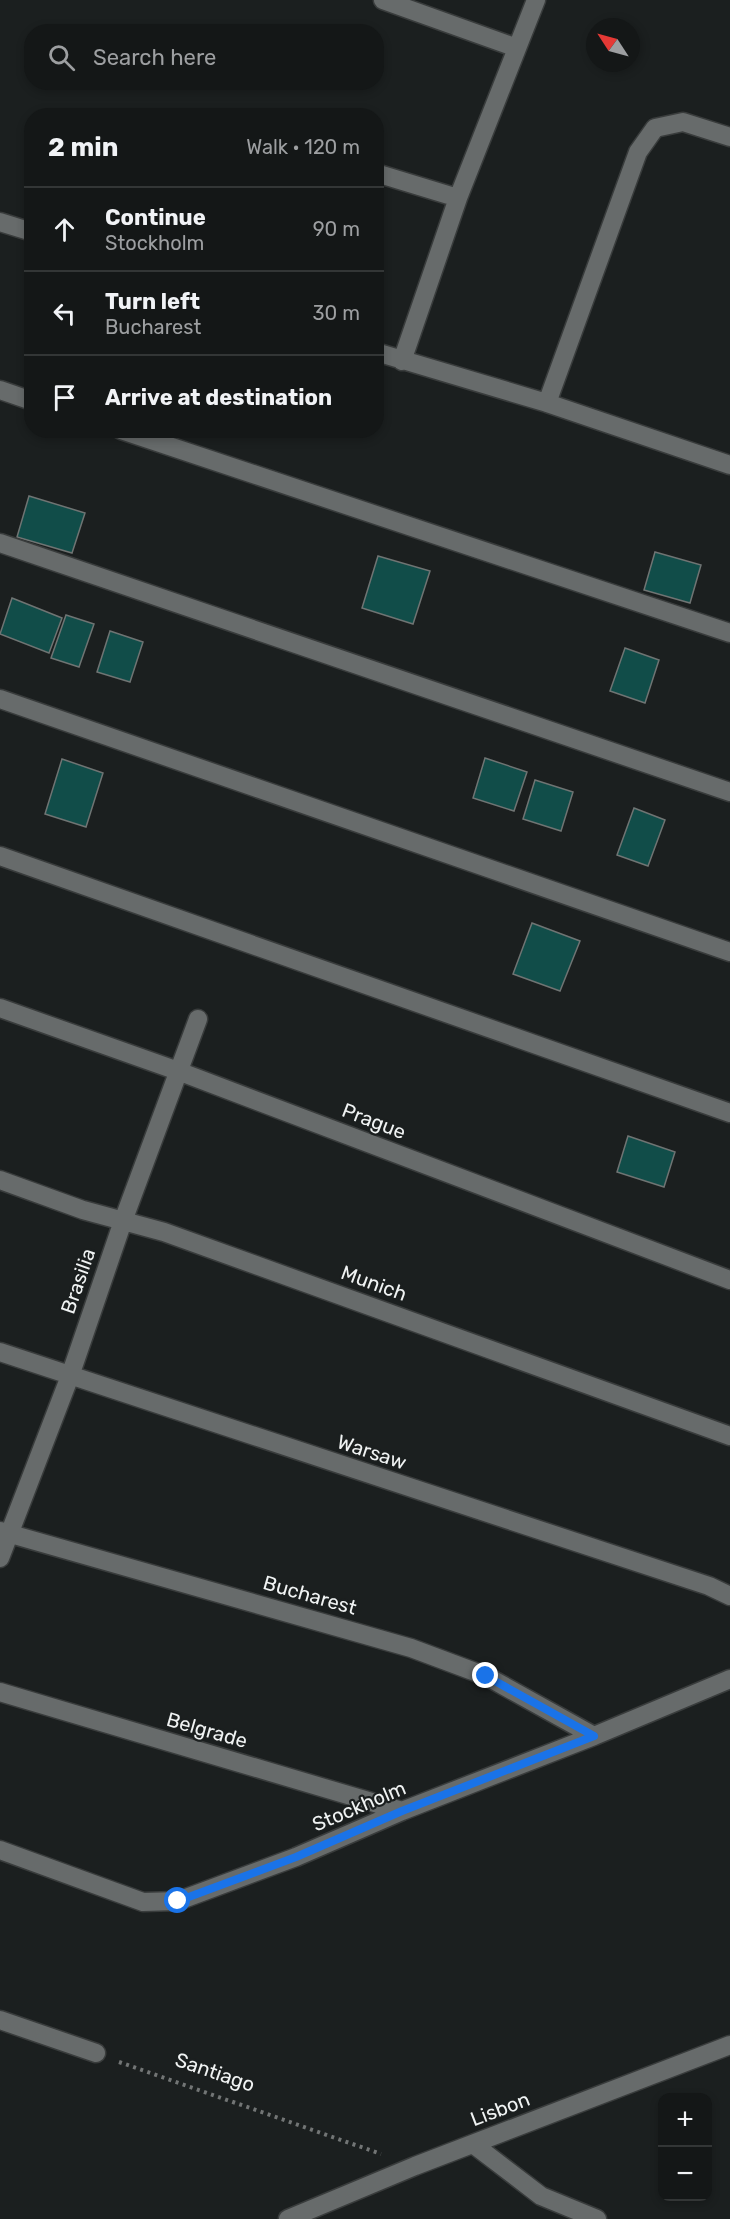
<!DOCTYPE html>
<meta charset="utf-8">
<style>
:root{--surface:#141717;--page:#212424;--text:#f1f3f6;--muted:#9d9fa1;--line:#333636}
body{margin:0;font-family:Rubik,sans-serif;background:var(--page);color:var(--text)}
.controls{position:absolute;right:18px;bottom:18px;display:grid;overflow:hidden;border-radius:12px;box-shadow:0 3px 9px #0003}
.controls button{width:54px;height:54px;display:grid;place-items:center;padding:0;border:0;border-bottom:2px solid var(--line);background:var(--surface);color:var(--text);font:30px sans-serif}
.compass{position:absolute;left:586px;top:18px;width:54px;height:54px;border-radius:50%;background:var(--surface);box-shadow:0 3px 9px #0003;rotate:306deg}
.stop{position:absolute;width:18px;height:18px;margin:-14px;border:4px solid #1a73e8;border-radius:50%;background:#fff}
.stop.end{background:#1a73e8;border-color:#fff;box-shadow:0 2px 6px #0008}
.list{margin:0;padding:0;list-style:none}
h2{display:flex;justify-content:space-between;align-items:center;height:78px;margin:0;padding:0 24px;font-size:26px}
h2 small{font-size:20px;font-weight:400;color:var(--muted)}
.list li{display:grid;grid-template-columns:39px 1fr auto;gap:18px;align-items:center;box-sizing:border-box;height:84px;padding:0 24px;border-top:2px solid var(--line)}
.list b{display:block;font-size:22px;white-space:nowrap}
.list p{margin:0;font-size:20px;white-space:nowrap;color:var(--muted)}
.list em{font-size:20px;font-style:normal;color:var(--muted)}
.icon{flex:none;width:33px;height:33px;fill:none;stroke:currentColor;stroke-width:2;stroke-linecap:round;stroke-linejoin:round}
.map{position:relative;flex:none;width:730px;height:2219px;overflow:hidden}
.search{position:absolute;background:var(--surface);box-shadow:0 3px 9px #0003;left:24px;top:24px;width:360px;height:66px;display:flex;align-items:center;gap:15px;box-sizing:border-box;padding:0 21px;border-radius:24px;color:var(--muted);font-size:22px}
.panel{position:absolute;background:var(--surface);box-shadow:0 3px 9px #0003;left:24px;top:108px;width:360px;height:330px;border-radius:24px}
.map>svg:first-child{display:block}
.building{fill:#114d49;stroke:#6f7473;stroke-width:1.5}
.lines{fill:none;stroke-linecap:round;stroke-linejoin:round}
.street-casing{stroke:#393c3c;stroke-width:21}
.path{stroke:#727575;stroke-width:4;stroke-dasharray:3 4.5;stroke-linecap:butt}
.street{stroke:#676b6b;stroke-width:18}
.route{stroke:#1a73e8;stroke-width:8}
.labels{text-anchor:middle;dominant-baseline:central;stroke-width:4.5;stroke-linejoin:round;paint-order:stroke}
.street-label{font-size:20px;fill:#f0f3f3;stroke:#1b1f1f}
</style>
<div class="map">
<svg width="730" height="2219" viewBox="0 0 730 2219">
<rect width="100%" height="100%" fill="#1b1f1f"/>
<path class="building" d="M29,496L85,513L72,553L17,537Z
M655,552L701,565L690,603L644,590Z
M378,556L430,571L413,624L362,608Z
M12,598L62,618L49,653L0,634Z
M66,615L94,624L79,667L51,658Z
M110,631L143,642L130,682L97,672Z
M625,648L659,660L645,703L610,691Z
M485,758L527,772L514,811L473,798Z
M62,759L103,773L86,827L45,814Z
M535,780L573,792L561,831L523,819Z
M634,808L665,820L648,866L617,855Z
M532,923L580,941L560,991L513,974Z
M628,1136L675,1152L664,1187L617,1172Z"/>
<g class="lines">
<g class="street-casing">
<path id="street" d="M383,0L517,48
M376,173L458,198
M0,222L32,232
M376,352L547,403L730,465
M402,361L458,198L536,0
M0,390L32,401
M547,403L638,152L655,128L683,122L730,137
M121,430L730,633
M0,543L730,792
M0,699L730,952
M0,856L730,1113
M0,1008L178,1071L730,1280
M0,1180L83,1210L164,1232L730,1436
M0,1352L709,1586L730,1596
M0,1531L411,1648L486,1676L594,1736
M0,1558L70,1376L123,1221L198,1019
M0,1692L402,1811
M0,1850L143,1902L178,1901L296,1857L402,1811L594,1736L730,1679
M0,2020L96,2053
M473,2144L541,2196L597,2219
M288,2219L415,2166L730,2045"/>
</g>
<path class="path" d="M119,2062L381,2154"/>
<use href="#street" class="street"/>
</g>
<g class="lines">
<path class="route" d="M178,1901L296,1857L402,1811L594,1736L486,1676"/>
</g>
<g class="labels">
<g class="street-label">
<text transform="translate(374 1121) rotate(21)">Prague</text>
<text transform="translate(78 1281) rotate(-71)">Brasilia</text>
<text transform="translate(374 1283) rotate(20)">Munich</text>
<text transform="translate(372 1452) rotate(18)">Warsaw</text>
<text transform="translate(310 1595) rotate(16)">Bucharest</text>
<text transform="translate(207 1730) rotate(16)">Belgrade</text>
<text transform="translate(359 1806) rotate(-23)">Stockholm</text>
<text transform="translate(215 2072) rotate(19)">Santiago</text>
<text transform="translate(500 2109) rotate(-21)">Lisbon</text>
</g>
</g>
</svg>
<div class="controls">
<button>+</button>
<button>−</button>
</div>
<svg class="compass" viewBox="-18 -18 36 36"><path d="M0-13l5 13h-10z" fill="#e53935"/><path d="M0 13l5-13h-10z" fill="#9d9fa1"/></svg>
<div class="stop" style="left:178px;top:1901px"></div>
<div class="stop end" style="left:486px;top:1676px"></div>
<div class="search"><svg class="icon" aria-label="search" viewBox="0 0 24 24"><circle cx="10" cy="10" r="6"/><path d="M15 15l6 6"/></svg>Search here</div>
<section class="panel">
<h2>2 min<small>Walk · 120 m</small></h2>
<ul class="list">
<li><svg class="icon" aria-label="ahead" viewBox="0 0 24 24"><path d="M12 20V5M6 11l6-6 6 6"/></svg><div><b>Continue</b><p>Stockholm</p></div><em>90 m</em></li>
<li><svg class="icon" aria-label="left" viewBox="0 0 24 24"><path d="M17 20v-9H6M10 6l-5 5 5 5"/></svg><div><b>Turn left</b><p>Bucharest</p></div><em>30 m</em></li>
<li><svg class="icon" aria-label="arrive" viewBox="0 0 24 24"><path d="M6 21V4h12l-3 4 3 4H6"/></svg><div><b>Arrive at destination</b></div></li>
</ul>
</section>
</div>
